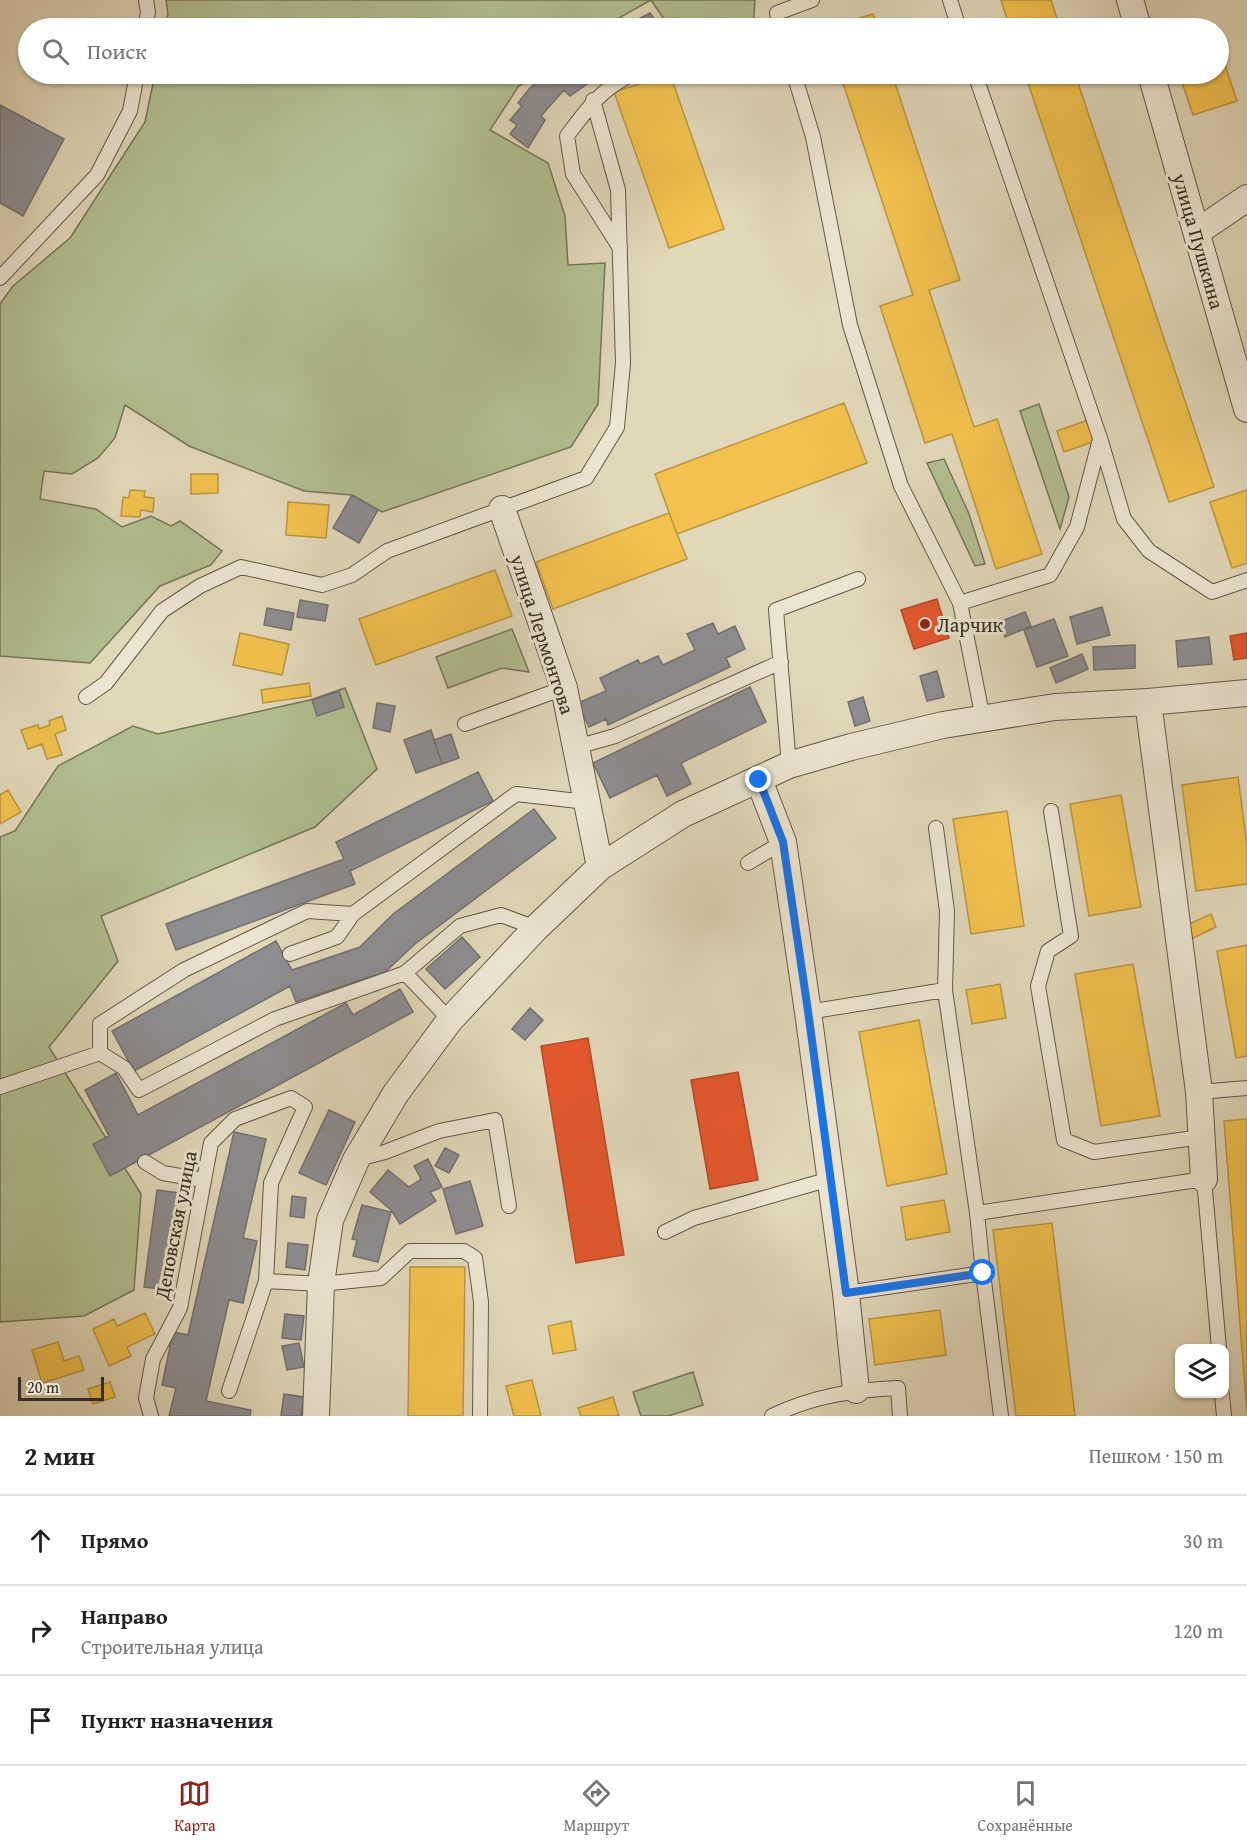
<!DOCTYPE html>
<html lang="ru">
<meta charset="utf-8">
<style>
:root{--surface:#fff;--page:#f6f6f6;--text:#202124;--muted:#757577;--line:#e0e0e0;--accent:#8f2418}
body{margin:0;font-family:"Gentium Book Plus",serif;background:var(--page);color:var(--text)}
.controls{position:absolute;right:18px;bottom:18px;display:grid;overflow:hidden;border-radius:12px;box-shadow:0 2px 4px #0004}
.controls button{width:54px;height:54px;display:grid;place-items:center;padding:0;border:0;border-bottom:2px solid var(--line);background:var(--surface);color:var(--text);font:30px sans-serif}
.scale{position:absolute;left:18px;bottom:15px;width:86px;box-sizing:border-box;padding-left:6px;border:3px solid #372d21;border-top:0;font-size:16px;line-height:21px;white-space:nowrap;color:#372d21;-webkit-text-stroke:4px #ece5d2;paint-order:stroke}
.stop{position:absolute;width:18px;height:18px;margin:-14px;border:4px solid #1a73e8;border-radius:50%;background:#fff}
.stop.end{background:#1a73e8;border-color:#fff;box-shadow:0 2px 6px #0008}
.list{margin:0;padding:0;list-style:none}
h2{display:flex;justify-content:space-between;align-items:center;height:78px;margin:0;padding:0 24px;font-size:26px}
h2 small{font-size:20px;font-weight:400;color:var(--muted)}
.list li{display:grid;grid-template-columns:39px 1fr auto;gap:18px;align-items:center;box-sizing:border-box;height:90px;padding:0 24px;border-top:2px solid var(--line)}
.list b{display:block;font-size:22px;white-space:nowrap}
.list p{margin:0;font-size:20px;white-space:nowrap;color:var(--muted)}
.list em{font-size:20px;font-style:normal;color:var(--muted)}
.icon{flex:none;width:33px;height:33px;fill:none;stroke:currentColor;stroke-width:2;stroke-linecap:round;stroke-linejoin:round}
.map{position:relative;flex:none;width:1247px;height:1416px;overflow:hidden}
.search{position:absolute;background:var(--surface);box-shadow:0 2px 4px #0004;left:18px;right:18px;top:18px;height:66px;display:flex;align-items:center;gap:15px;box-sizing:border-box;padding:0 21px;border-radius:33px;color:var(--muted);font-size:22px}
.sheet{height:348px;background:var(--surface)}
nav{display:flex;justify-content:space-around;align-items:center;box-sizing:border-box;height:84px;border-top:2px solid var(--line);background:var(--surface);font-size:16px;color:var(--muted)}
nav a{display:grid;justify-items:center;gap:3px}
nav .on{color:var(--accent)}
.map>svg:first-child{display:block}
.green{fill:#b2be90;stroke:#747658;stroke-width:1.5}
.homes{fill:#f2c14e;stroke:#ba9540;stroke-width:1.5}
.shops{fill:#e4572e;stroke:#b04a2a;stroke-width:1.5}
.industry{fill:#8d8d92;stroke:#737070;stroke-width:1.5}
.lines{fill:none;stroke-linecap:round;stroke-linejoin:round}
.lane-casing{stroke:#625847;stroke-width:16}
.street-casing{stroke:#625847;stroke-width:28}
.lane{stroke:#ece5d2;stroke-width:14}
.street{stroke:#ece5d2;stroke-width:26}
.route{stroke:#1a73e8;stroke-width:8}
.poi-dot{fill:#8f2418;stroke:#ece5d2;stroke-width:2}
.labels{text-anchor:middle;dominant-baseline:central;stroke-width:6;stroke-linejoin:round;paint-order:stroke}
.street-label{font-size:20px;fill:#372d21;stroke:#ece5d2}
.poi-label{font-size:20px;fill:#372d21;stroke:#ece5d2;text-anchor:start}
</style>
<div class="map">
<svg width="1247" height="1416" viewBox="0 0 1247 1416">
<rect width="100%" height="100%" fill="#e1d7b9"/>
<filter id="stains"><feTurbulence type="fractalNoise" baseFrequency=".00333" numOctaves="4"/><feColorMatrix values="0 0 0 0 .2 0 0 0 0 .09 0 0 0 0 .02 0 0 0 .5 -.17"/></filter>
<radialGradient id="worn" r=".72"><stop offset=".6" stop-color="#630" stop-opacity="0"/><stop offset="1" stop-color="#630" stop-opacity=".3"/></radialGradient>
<path class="green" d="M166,0H755L753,28H670L651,0L601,28H165L168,14Z
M155,74H536L518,87L490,130L548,163L565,216L568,265L605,263L598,404L571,447L382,512L352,495L304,491L189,446L125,405L115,438L98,458L72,474L44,471L40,499L96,509L122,527L151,516L171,526L180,521L222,551L211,565L160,586L90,663L0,656V304L13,286L70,238L145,122Z
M1039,404L1069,497L1060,529L1020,411Z
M944,459L969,514L985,564L975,566L927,463Z
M512,629L529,672L502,668L448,688L436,657Z
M345,688L377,769L315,827L101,916L118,961L49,1047L141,1194L134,1290L84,1316L0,1322V837L15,831L58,766L133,726L158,734L310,700Z
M693,1372L703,1405L668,1416H641L633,1392Z"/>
<path class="homes" d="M1001,0H1051L1060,28H1010Z
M873,14L878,28H828Z
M1218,44L1237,101L1193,115L1180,76L1189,74H1218Z
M670,74L724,229L669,248L614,92Z
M840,74H892L960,280L929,290L974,427L997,419L1042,554L996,569L952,434L925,443L880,306L913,295Z
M1025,74H1075L1214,487L1169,502Z
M844,403L867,463L677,534L655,474Z
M1088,420L1096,441L1064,452L1057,431Z
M191,474H218V493L191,494Z
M130,490L145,491L144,497L154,498L153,512L141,510L140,517L121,516L123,497L129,498Z
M1247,490V563L1232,568L1210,502Z
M288,502L329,505L326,538L286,535Z
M669,513L687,559L553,609L536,562Z
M495,570L512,616L376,665L359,619Z
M240,633L289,644L282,675L233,665Z
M309,683L311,696L263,703L261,690Z
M62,716L66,730L55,734L62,755L47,759L42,744L28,749L21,730L38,725L39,729L50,725L49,721Z
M1238,777L1247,845V884L1196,891L1182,785Z
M8,790L21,812L0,824V795Z
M1121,795L1141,907L1089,916L1070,804Z
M1007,811L1024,926L971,934L953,819Z
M1211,914L1216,927L1193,938L1187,925Z
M1247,945V1056L1236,1058L1217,951Z
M1133,964L1160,1116L1101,1126L1075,974Z
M1000,984L1006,1018L972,1024L966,990Z
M919,1020L947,1174L887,1186L859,1032Z
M1247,1119V1413L1224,1121Z
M944,1200L950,1232L906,1240L901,1207Z
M1052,1223L1075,1416H1016L993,1230Z
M410,1267H465L463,1416H408Z
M940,1310L946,1355L875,1365L869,1319Z
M145,1313L155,1334L127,1347L131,1356L109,1366L93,1329L114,1319L117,1326Z
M571,1321L576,1350L553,1354L548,1326Z
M58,1342L64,1361L79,1356L84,1370L42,1383L32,1350Z
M532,1380L541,1416H514L506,1386Z
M110,1382L115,1397L93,1404L88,1389Z
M613,1397L619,1416H581L578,1408Z"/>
<path class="shops" d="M937,599L949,638L914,649L901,610Z
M1247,633V658L1234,660L1230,636Z
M588,1038L624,1255L576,1263L541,1046Z
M738,1072L758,1180L710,1189L691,1080Z"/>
<path class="industry" d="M650,13L661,28H621Z
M546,74H614L605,79L600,75L570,96L564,90L541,116L545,120L528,148L510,134L517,125L510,120L522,106L518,103L529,89Z
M0,105L64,139L23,216L0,203Z
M352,495L378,510L359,543L333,528Z
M300,600L328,605L325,621L297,617Z
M1102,607L1110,635L1077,644L1070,617Z
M267,608L294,613L291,630L264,625Z
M1025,612L1031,626L1005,637L999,622Z
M1054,619L1068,656L1037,667L1024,630Z
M713,623L718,634L735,626L745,649L726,658L730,667L608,725L606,719L589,727L578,703L606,691L600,678L638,660L640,664L658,656L663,665L695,650L687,634Z
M1209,637L1212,664L1178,667L1176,641Z
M1135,645V668L1094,670L1093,647Z
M1082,654L1088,669L1056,683L1050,668Z
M937,671L944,697L927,701L920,676Z
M750,687L766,722L681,763L691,784L667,796L657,775L610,798L593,763Z
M339,691L344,707L317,716L312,700Z
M863,697L870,721L855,726L848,702Z
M377,703L395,706L390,732L373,728Z
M431,730L442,764L416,773L404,740Z
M451,734L459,758L442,764L434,740Z
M478,772L493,801L350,871L355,884L176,950L166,924L344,859L336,842Z
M534,809L556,838L415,944L385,972L296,1002L290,986L134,1071L112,1031L276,941L292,970L360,947L393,914Z
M462,937L480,957L445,989L426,969Z
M400,989L413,1012L110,1176L93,1144L109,1136L85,1090L116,1073L138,1115L346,1003L353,1015Z
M530,1008L543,1020L525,1040L512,1029Z
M329,1110L355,1122L326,1185L299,1173Z
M234,1132L266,1139L243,1238L257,1241L243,1303L229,1300L206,1401L251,1410L250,1416H169L176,1388L162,1385L173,1332L188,1335Z
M445,1148L459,1155L449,1173L435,1166Z
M428,1159L442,1187L430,1192L436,1201L400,1224L392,1211L370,1192L388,1170L409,1187L421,1179L414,1166Z
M470,1181L483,1226L456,1234L443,1189Z
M157,1190L180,1193L168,1290L144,1287Z
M292,1196L306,1198L304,1218L290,1216Z
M362,1205L391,1212L378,1262L353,1256L357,1240L352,1239Z
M288,1243L308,1245L305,1270L286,1267Z
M285,1314L304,1316L301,1340L282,1338Z
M299,1343L304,1367L287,1370L282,1346Z
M284,1394L304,1397L301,1416H281Z"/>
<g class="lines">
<g class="lane-casing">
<path id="lane" d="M950,0L959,28
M145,28L148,12L146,0
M781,28L777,13L812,0
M794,74L813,137L850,325L901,486L960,603L983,719
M975,74L1100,438L1124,519L1149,551L1212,592L1247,580
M620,248L573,174L567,136C588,108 600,90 632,74
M0,278L97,175L130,111L137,74
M960,603L1050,575L1077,527L1100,439
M86,697L106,683L162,611L200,586L241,567L322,585L352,575L387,551L586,478L617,427L623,363L618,190L593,100
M465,724L564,688
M576,747L615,736L781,662
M789,765L776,610L858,579
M1051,811L1071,936L1048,951L1038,986L1064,1140L1094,1152L1201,1137
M936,828L947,911L945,990
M748,863L783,842
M290,954L337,937L353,914L516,794L587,802
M405,973L450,1020
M808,1012L945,990L977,1213
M100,1053L124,1068L139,1090L275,1019L405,973L460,926L501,915L536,928
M0,1087L100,1053V1024L184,970L307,911L353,914
M1199,1092L1247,1088
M358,1159L385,1152L439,1131L495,1120L509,1206
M145,1162L163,1173L203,1180
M665,1232L694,1218L830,1179
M983,1273L1001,1416
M266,1281L321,1284L381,1278L410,1251H464L475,1258L481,1302L480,1416
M846,1293L983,1273L977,1213L1204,1179L1219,1348
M1222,1394L1224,1416
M151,1416L146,1398L153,1359L180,1308L211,1143L235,1119L291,1098L305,1107L271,1183L266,1281L229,1391
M772,1416C812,1396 854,1390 898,1388L900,1416"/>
</g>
<g class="street-casing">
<path id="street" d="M1130,0L1138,28
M1151,74L1247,409
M1197,232L1247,198
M502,509L564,688L600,867
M1148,702L1199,1092L1204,1179
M759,780L783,842L808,1012L846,1293L856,1390
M316,1416L321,1284L330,1220L356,1160L396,1093L450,1020L536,928L600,867L683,814L789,765L851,747L943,725L1055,707L1148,702L1247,693"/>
</g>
<use href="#lane" class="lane"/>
<use href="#street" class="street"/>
</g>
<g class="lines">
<path class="route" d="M759,780L783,842L808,1011L846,1293L983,1273"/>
</g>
<circle class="poi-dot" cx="925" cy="624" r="6"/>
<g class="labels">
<g class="street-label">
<text transform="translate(1199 241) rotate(74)">улица Пушкина</text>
<text transform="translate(543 634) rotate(72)">улица Лермонтова</text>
<text transform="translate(175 1225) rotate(-79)">Деповская улица</text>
</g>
<g class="poi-label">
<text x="937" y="624">Ларчик</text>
</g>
</g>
<rect width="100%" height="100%" filter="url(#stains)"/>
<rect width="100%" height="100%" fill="url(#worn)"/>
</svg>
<div class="controls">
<button><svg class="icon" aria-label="layers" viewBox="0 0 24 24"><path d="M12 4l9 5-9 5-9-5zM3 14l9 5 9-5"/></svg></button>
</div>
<div class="scale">20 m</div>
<div class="stop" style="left:983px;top:1273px"></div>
<div class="stop end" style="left:759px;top:780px"></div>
<div class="search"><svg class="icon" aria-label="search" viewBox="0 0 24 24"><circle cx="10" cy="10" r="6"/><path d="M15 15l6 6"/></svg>Поиск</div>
</div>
<section class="sheet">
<h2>2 мин<small>Пешком · 150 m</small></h2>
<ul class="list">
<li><svg class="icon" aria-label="ahead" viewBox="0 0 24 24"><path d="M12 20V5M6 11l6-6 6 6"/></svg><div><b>Прямо</b></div><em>30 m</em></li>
<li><svg class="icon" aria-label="right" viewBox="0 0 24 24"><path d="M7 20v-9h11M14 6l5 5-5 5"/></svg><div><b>Направо</b><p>Строительная улица</p></div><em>120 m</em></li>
<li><svg class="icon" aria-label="arrive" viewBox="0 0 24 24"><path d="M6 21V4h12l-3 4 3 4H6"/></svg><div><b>Пункт назначения</b></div></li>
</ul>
</section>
<nav>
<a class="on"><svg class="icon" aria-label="map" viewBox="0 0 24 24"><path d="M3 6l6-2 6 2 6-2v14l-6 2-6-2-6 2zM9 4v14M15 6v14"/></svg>Карта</a>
<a><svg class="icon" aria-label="directions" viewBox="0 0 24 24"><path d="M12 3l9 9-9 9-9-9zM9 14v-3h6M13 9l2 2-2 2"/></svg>Маршрут</a>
<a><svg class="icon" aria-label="saved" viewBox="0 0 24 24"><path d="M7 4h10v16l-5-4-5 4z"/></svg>Сохранённые</a>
</nav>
